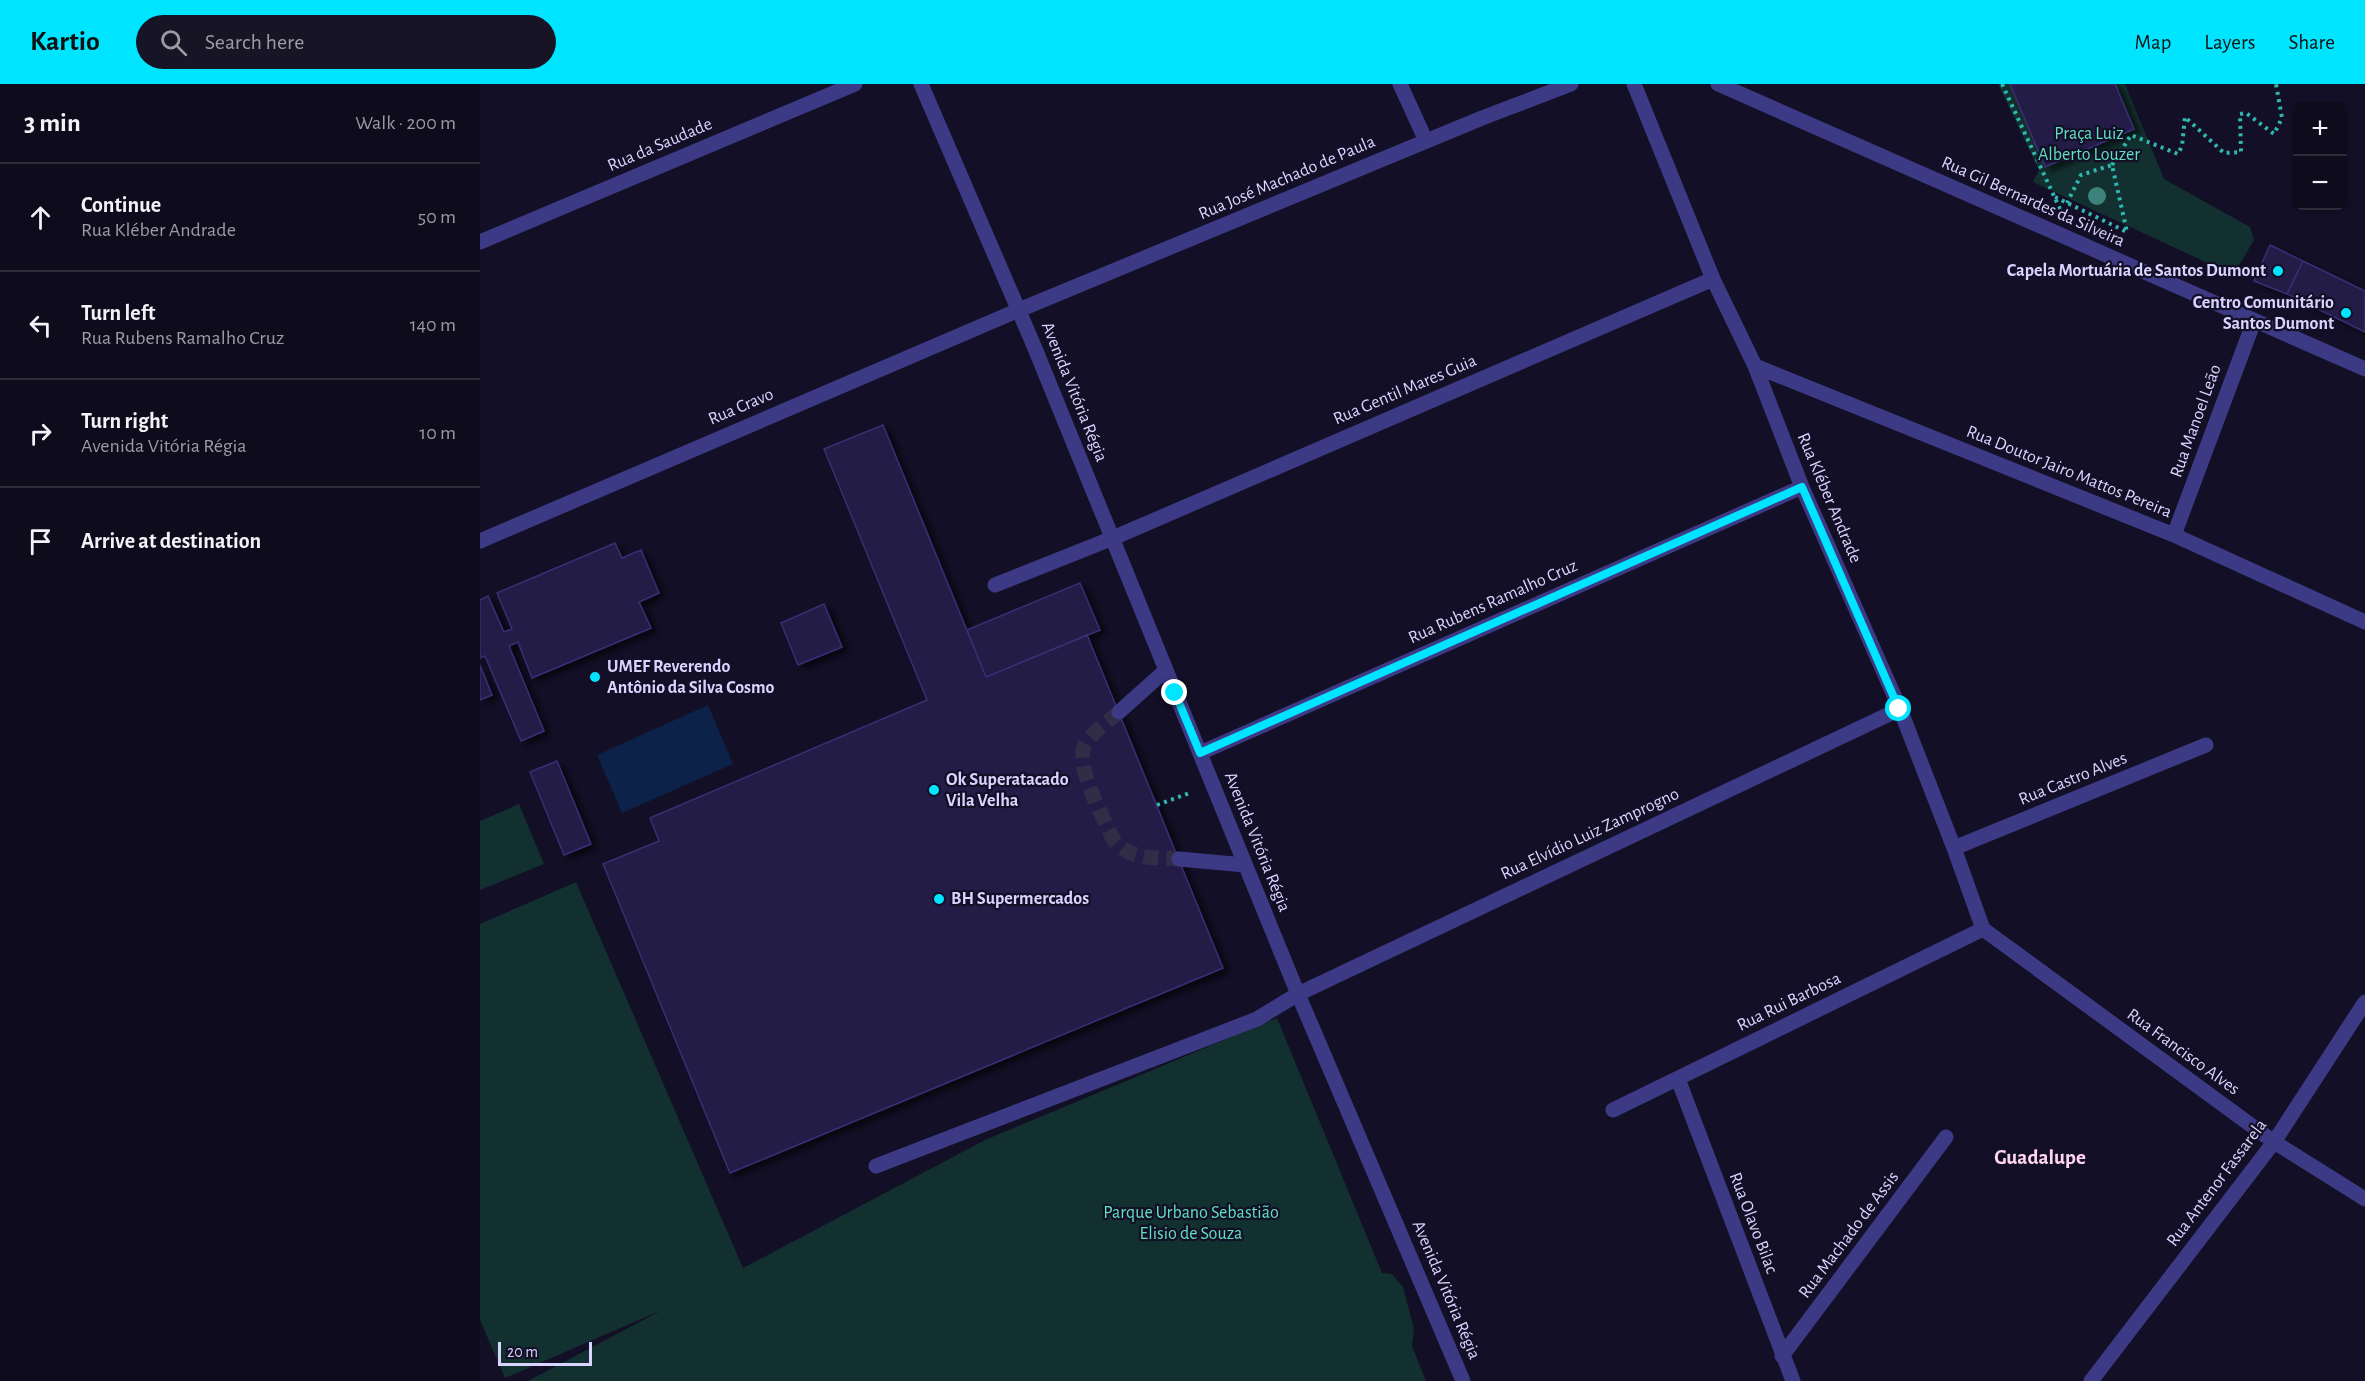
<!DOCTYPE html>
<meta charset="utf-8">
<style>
:root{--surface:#0e0b1c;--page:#171425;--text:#f1f3f6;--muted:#9b9ba3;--line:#2e2b3b;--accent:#00e5ff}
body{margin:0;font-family:"Alegreya Sans",sans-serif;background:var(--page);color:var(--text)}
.controls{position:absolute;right:18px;top:18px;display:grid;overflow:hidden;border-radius:9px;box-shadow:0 2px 4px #0004}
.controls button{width:54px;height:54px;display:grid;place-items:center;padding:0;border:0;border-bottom:2px solid var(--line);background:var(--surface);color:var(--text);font:30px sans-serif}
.scale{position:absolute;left:18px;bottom:15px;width:94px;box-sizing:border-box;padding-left:6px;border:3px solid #d9d4ff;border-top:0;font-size:16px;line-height:21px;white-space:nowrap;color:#d9d4ff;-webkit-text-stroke:4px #130f26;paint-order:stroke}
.stop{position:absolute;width:18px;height:18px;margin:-14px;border:4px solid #00e5ff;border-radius:50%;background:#fff}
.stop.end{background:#00e5ff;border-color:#fff;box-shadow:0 2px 6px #0008}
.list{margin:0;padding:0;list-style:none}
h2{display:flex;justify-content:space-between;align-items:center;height:78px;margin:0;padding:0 24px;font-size:26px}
h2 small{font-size:20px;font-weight:400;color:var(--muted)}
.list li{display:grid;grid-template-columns:39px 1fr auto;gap:18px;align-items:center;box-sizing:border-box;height:108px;padding:0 24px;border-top:2px solid var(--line)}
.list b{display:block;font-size:22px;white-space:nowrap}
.list p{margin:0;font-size:20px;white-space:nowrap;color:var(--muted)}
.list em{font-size:20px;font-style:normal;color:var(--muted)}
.icon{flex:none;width:33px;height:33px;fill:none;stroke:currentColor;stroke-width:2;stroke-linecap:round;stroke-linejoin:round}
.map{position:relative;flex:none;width:1885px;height:1297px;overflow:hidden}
header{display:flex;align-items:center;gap:36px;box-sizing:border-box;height:84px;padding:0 30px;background:var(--accent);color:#111}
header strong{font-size:28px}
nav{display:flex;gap:33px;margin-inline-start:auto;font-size:21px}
.search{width:420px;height:54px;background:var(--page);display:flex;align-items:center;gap:15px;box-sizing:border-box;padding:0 21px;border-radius:33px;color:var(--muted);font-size:22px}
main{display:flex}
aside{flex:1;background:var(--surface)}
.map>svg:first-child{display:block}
.green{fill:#12302f}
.water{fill:#0c2248}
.building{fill:#241b47;stroke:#3b2d73;stroke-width:1.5;filter:url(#shadow)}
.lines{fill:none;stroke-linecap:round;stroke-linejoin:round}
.minor-tunnel{stroke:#312d47;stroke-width:15;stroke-dasharray:15 8;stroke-linecap:butt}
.path{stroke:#2fb8b0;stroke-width:4;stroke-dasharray:3 4.5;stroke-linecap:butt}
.minor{stroke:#3d3a85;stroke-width:15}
.tree{fill:#3d827b}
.route{stroke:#00e5ff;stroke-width:8}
.poi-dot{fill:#00e5ff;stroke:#130f26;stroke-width:2}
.labels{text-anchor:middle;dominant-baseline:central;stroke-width:4.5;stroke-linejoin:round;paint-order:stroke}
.park-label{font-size:18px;fill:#5fe0c0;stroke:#130f26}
.street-label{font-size:18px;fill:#d9d4ff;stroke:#130f26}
.poi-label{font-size:18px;font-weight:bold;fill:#d9d4ff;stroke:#130f26;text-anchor:start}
.quarter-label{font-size:21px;font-weight:bold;fill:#ffd6f0;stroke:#130f26}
</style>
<header>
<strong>Kartio</strong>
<div class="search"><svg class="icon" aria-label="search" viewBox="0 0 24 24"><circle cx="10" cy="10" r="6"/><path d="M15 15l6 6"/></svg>Search here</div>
<nav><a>Map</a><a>Layers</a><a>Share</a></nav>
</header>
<main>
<aside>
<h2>3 min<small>Walk · 200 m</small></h2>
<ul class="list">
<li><svg class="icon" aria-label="ahead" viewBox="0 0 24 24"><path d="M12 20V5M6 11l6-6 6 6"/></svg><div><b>Continue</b><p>Rua Kléber Andrade</p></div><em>50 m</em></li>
<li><svg class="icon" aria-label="left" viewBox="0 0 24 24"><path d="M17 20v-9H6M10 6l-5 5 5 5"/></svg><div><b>Turn left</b><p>Rua Rubens Ramalho Cruz</p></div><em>140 m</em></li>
<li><svg class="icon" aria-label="right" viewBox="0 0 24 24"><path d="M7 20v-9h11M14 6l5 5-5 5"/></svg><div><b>Turn right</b><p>Avenida Vitória Régia</p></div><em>10 m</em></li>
<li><svg class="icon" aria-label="arrive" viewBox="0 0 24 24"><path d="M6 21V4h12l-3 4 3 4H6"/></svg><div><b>Arrive at destination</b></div></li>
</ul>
</aside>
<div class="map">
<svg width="1885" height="1297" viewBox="0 0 1885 1297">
<defs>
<filter id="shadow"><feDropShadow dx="6" dy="4" stdDeviation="3" flood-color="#0009"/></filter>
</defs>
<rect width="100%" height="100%" fill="#130f26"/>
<path class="green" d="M1518,0H1645L1684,95L1770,143L1774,156L1760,180L1745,187L1553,98L1559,86Z
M39,720L64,780L0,806V737Z
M96,798L263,1184L505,1056L797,934L902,1189L912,1190L923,1203L934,1245L932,1262L946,1297H48L182,1226L25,1294L0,1236V840Z"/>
<path class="water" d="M228,621L253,680L142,729L117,671Z"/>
<path class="building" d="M1530,0H1635L1654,45L1565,83Z
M1790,161L1823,177L1807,210L1774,197Z
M1823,177L1885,207V248L1807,210Z
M403,341L506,593L607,551L743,884L250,1089L123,780L179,757L170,734L447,616L344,365Z
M135,459L142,474L161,466L179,509L159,518L171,544L52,594L38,558L29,562L64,647L41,657L5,572L0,574V516L8,512L24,548L32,545L17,509Z
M600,499L620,546L506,593L487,546Z
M344,520L362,563L318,581L301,539Z
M0,581L12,611L0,616Z
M77,677L111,760L84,771L50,688Z"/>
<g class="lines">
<path class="minor-tunnel" d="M639,628C628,638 612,648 605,661C594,682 624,734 633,755C651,777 673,773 699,775"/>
<path class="path" d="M1522,0L1580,125
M1632,81L1651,51L1698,70L1702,62L1705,33L1744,69L1761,68L1760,30L1766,29L1794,50L1802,34L1796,0
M1575,113L1647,148L1632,81L1601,91L1587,119
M677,721L712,708"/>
<path class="minor" d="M441,0L554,262L818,910L983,1297
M920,0L946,57
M1154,0L1233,195L1275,282L1322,403L1420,625L1474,764L1503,845
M1238,0L1885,285
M0,158L375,0
M1275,282L1694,451L1885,538
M1694,451L1774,237
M0,457L539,226L1002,34L1091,0
M515,501L633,454L1233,195
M639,628L686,586
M720,669L1322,403
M1474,764L1726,661
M699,775L765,781
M1503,845L1794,1058L1885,1115
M1198,995L1313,1297
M1133,1026L1503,845
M396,1082L777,935L818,910L1420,625
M1302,1272L1466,1053
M1611,1297L1794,1058L1885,918"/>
</g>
<circle class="tree" cx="1617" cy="112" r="9"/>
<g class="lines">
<path class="route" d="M695,609L720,669L1322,403L1419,625"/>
</g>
<g class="poi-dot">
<circle cx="1798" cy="187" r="6"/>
<circle cx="1866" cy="229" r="6"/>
<circle cx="115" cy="593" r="6"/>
<circle cx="454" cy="706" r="6"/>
<circle cx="459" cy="815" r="6"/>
</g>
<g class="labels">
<g class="park-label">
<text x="1609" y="50">Praça Luiz<tspan x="1609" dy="21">Alberto Louzer</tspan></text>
<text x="711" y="1129">Parque Urbano Sebastião<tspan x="711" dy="21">Elisio de Souza</tspan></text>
</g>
<g class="street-label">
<text transform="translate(180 61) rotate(-23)">Rua da Saudade</text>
<text transform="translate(807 94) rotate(-23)">Rua José Machado de Paula</text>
<text transform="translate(1553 118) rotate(24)">Rua Gil Bernardes da Silveira</text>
<text transform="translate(925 306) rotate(-23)">Rua Gentil Mares Guia</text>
<text transform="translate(594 308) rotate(68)">Avenida Vitória Régia</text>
<text transform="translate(261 323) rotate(-23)">Rua Cravo</text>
<text transform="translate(1716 337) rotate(-70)">Rua Manoel Leão</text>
<text transform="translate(1589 388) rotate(22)">Rua Doutor Jairo Mattos Pereira</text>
<text transform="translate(1349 414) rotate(67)">Rua Kléber Andrade</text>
<text transform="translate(1013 518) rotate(-24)">Rua Rubens Ramalho Cruz</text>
<text transform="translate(1593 695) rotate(-22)">Rua Castro Alves</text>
<text transform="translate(1110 750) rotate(-25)">Rua Elvídio Luiz Zamprogno</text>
<text transform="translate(777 758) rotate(68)">Avenida Vitória Régia</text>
<text transform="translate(1309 918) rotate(-26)">Rua Rui Barbosa</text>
<text transform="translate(1703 968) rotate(36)">Rua Francisco Alves</text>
<text transform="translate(1737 1099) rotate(-53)">Rua Antenor Fassarela</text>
<text transform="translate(1273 1139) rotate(69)">Rua Olavo Bilac</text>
<text transform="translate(1369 1151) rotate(-53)">Rua Machado de Assis</text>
<text transform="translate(966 1206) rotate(67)">Avenida Vitória Régia</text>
</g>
<g class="poi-label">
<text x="1786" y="187" text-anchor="end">Capela Mortuária de Santos Dumont</text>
<text x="1854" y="219" text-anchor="end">Centro Comunitário<tspan x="1854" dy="21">Santos Dumont</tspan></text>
<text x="127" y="583">UMEF Reverendo<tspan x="127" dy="21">Antônio da Silva Cosmo</tspan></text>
<text x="466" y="696">Ok Superatacado<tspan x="466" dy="21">Vila Velha</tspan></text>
<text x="471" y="815">BH Supermercados</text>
</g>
<g class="quarter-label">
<text x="1560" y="1073">Guadalupe</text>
</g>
</g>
</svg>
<div class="controls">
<button>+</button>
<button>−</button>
</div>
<div class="scale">20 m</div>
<div class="stop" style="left:1419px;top:625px"></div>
<div class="stop end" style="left:695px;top:609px"></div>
</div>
</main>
